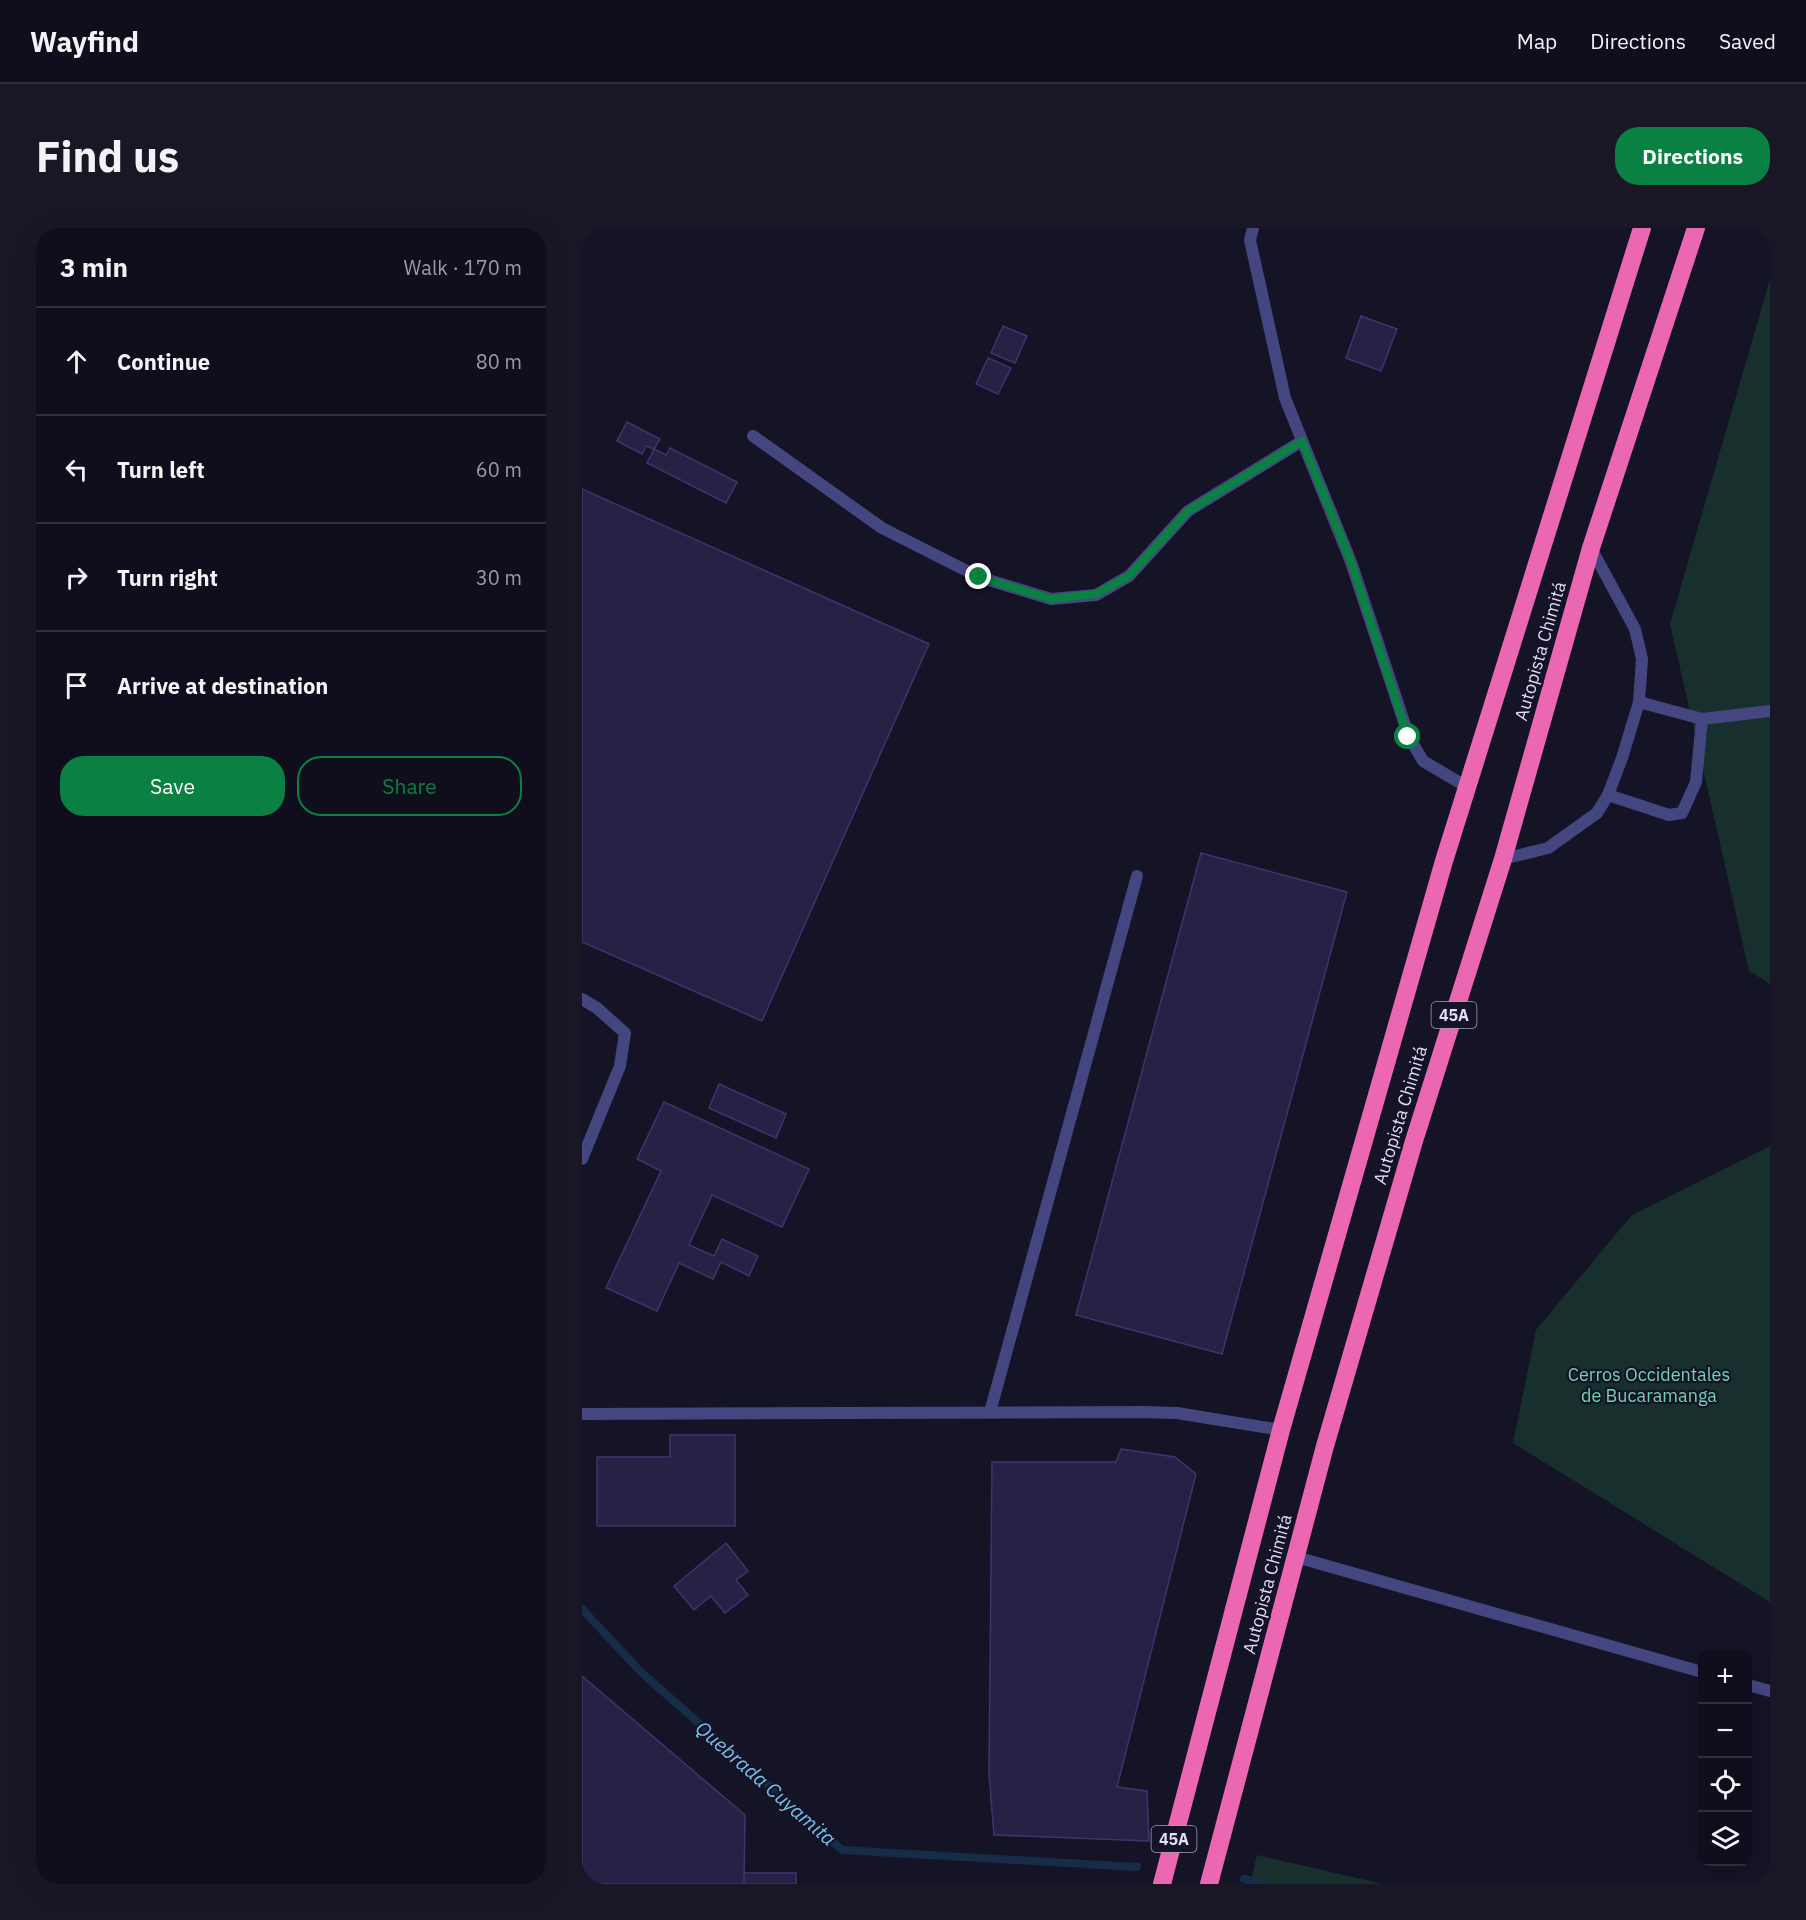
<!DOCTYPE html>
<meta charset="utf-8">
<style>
:root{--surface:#100e1c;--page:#191725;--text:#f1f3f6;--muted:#9c9ca3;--line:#302e3b;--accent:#0b8043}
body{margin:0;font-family:"IBM Plex Sans",sans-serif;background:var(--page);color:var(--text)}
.controls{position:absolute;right:18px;bottom:18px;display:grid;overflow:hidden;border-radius:12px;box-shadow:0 6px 24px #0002}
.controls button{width:54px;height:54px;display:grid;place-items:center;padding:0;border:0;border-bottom:2px solid var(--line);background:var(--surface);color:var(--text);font:30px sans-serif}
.stop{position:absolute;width:18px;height:18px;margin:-14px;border:4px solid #0b8043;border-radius:50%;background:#fff}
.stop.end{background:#0b8043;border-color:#fff;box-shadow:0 2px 6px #0008}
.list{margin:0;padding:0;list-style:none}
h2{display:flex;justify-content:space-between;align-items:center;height:78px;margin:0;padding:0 24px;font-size:26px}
h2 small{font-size:20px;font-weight:400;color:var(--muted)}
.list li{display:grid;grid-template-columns:39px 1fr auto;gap:18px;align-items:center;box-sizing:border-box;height:108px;padding:0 24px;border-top:2px solid var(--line)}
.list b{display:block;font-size:22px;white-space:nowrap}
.list em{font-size:20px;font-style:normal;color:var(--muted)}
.actions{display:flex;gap:12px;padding:18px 24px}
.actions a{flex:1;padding:14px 0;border:2px solid var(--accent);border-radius:24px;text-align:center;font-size:21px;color:var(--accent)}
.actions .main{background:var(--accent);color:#fff}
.icon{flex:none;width:33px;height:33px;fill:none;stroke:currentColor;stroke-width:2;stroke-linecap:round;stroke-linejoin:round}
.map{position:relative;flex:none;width:1188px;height:1656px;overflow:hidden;border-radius:24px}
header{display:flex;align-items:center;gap:36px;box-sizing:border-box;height:84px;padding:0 30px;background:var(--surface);border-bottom:2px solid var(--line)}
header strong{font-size:28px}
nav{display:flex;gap:33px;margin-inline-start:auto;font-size:21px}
.intro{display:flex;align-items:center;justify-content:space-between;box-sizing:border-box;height:144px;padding:0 36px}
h1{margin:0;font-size:42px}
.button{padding:15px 27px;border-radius:24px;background:var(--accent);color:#fff;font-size:21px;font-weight:700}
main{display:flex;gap:36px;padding:0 36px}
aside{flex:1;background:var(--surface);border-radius:24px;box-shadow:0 6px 24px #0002}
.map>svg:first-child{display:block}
.green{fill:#17302d}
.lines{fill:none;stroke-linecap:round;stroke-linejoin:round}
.stream{stroke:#162d48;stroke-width:8}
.building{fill:#262145;stroke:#3d366e;stroke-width:1.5}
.lane{stroke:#444680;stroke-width:12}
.highway{stroke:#ec67b1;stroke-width:18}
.route{stroke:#0b8043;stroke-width:8}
.labels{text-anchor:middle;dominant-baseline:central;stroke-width:4.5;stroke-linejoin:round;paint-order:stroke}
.shield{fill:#151326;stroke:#a2a0bb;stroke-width:1.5}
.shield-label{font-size:16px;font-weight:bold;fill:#deddfb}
.street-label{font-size:18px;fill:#deddfb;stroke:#151326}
.park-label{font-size:18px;fill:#71d3b3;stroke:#151326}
.water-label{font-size:20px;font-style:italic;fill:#78c0ee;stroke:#151326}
</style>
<header>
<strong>Wayfind</strong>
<nav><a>Map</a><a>Directions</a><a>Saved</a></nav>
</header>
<div class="intro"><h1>Find us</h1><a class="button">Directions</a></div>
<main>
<aside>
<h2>3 min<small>Walk · 170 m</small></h2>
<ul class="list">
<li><svg class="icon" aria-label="ahead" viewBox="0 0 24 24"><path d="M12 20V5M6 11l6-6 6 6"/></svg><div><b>Continue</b></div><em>80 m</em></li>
<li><svg class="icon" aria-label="left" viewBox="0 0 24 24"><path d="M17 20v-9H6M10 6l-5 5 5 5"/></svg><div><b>Turn left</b></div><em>60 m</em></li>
<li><svg class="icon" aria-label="right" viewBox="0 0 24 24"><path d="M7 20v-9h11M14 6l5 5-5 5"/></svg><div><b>Turn right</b></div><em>30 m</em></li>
<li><svg class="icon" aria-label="arrive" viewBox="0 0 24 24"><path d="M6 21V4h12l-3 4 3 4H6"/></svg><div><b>Arrive at destination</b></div></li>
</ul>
<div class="actions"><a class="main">Save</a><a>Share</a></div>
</aside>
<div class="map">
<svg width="1188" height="1656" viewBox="0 0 1188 1656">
<rect width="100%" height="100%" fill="#151326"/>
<path class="green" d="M1188,51V756L1167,743L1088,396Z
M1188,918V1374L931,1215L954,1102L1049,988Z
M675,1627L801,1656H668Z"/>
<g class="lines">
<path class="stream" d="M0,1381L59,1444L260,1622L555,1639
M662,1651L682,1656"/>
</g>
<path class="building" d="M779,88L815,101L799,143L764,130Z
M421,98L445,108L433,135L409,125Z
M406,130L429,140L416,166L394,156Z
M45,194L78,211L72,221L64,218L60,226L35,213Z
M88,220L155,254L144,275L65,235L72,221L84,227Z
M0,261L347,416L180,793L0,714Z
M619,625L765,664L640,1126L494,1087Z
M137,856L204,886L194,910L127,880Z
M82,874L227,941L200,999L130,967L107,1017L132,1028L140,1011L176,1028L167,1048L139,1034L131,1051L97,1035L75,1083L24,1060L79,943L55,931Z
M88,1207H153V1298H15V1229H88Z
M539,1221L593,1229L614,1246L535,1559L565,1563L567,1613L412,1607L407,1545L410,1234H534Z
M144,1315L166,1343L154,1352L166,1367L143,1385L129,1368L112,1382L92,1358Z
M0,1448L163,1587L162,1656H0Z
M162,1645H214V1656H162Z"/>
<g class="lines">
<path class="lane" d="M671,0L668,12L703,170L769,334L827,509L841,533L885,559
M171,208L300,300L397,349L469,371L514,367L547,348L606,283L720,213
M1057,474L1120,491L1188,483
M1026,567L1087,587L1100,585L1114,554L1120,491
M921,631L966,620L1015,585L1026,567L1040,530L1057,474L1060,431L1053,401L1009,320
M0,771L15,780L43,805L38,838L0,931
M408,1184L555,648
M0,1186L562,1184L595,1185L699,1202
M714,1329L1120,1444
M1166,1457L1188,1463"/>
<path class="highway" d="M580,1656L699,1202L862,633L1060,0
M627,1656L743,1218L832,913L921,631L1009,320L1114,0"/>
</g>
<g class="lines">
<path class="route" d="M397,349L469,371L514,366L547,348L606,283L720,213L769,334L826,509"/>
</g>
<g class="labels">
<g class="shield">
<rect x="849.5" y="774" width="45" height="26" rx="4.5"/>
<rect x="569.5" y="1598" width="45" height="26" rx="4.5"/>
</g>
<g class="shield-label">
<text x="872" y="787">45A</text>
<text x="592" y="1611">45A</text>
</g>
<g class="street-label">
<text transform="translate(958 423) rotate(-74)">Autopista Chimitá</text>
<text transform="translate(818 887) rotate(-73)">Autopista Chimitá</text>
<text transform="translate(685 1356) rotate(-75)">Autopista Chimitá</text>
</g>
<g class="park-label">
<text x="1067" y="1146">Cerros Occidentales<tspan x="1067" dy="21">de Bucaramanga</tspan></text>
</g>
<g class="water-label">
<text transform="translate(184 1555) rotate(41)">Quebrada Cuyamita</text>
</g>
</g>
</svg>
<div class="controls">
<button>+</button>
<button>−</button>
<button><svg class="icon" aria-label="locate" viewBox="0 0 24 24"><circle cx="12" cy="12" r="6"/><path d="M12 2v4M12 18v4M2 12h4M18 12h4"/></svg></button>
<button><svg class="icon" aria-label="layers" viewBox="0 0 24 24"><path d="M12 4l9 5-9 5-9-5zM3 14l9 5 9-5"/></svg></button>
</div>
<div class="stop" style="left:826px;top:509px"></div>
<div class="stop end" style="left:397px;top:349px"></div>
</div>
</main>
